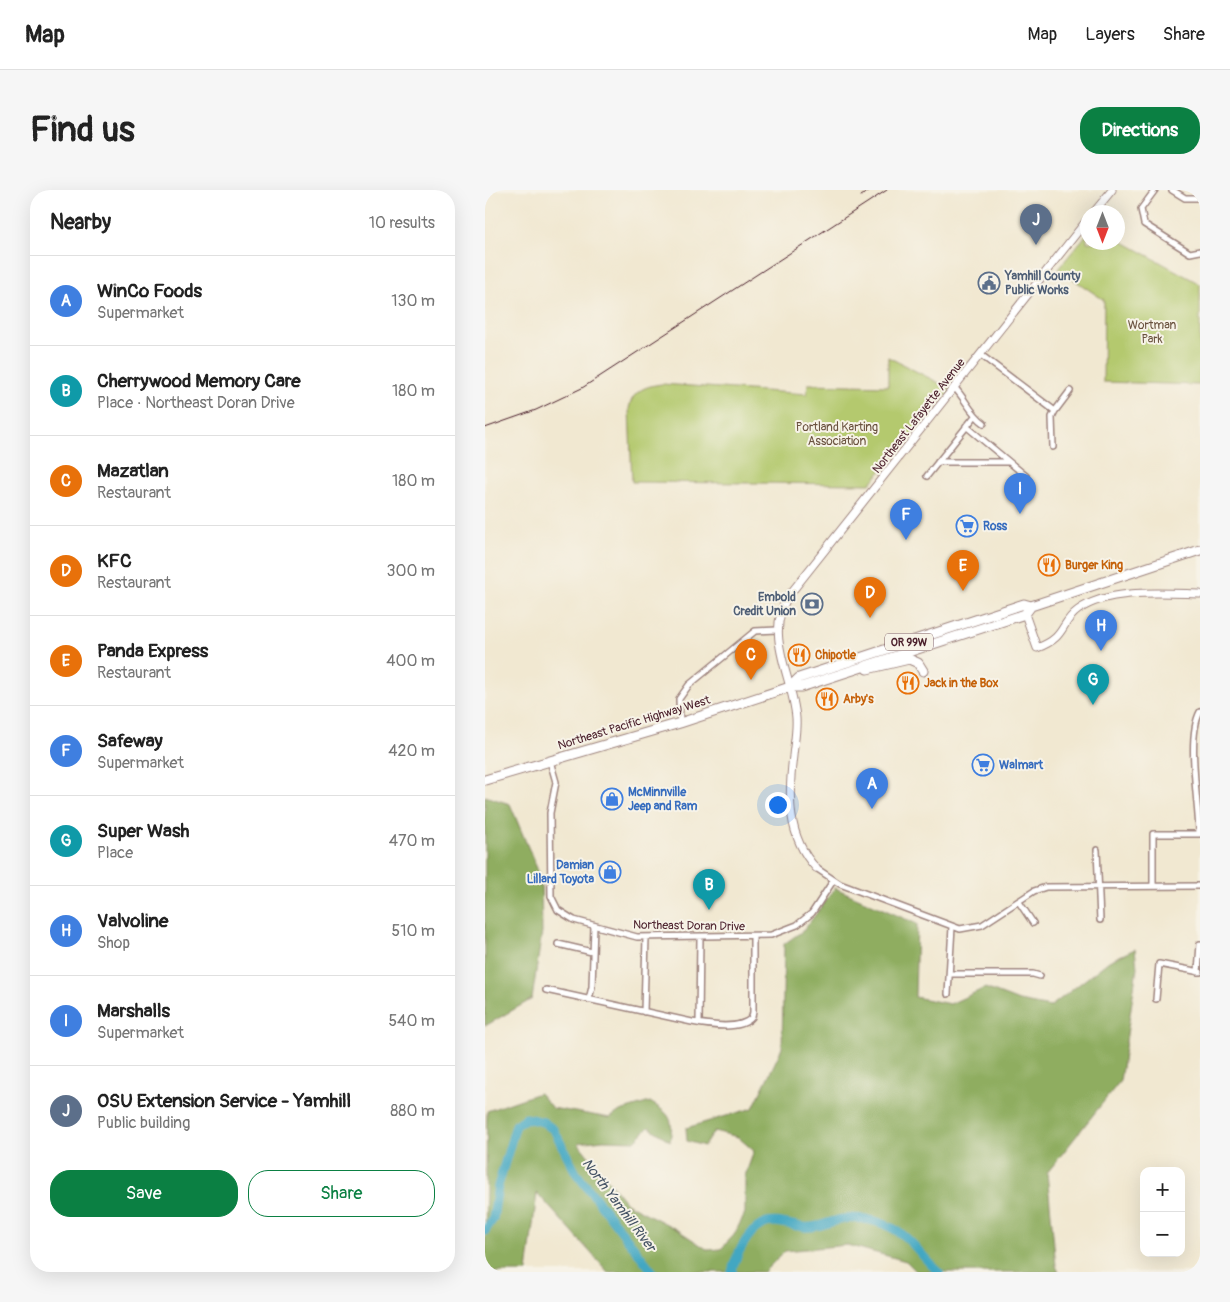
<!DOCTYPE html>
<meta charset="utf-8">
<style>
:root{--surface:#fff;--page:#f6f6f6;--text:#222;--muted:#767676;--line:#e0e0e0;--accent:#0b8043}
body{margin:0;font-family:Pangolin,sans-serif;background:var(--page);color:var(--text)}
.controls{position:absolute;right:15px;bottom:15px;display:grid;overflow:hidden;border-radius:10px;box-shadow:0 5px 20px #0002}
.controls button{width:45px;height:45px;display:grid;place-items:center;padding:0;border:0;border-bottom:1px solid var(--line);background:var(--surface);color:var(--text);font:25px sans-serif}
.compass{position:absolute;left:595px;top:15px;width:45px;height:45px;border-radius:50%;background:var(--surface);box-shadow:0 5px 20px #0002;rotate:180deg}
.you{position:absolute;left:292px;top:614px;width:18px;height:18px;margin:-12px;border:4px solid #fff;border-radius:50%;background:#1a73e8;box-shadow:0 0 0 8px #1a73e833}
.badge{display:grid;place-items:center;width:32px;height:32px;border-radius:50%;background:var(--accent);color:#fff;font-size:16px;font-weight:700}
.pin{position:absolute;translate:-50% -41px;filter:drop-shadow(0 1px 2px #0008)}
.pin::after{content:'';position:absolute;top:26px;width:18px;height:15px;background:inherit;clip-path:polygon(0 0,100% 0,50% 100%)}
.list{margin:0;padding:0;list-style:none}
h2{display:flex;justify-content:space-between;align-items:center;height:65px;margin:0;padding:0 20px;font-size:21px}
h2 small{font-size:16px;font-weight:400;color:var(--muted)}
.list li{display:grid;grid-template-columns:32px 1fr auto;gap:15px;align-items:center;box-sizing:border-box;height:90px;padding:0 20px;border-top:1px solid var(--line)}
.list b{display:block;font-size:19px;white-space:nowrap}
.list p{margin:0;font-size:16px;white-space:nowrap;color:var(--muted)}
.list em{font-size:16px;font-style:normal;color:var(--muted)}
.actions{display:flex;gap:10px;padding:15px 20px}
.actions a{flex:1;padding:11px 0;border:1px solid var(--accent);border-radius:20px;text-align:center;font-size:18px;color:var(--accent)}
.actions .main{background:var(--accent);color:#fff}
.map{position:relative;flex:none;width:715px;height:1082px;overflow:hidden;border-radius:20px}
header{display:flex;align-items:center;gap:30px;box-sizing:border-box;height:70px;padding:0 25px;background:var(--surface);border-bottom:1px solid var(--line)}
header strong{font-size:24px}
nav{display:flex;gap:28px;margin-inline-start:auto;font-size:18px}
.intro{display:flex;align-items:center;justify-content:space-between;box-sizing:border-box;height:120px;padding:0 30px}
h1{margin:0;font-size:35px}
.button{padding:12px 22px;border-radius:20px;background:var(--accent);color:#fff;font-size:18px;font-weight:700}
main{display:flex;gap:30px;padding:0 30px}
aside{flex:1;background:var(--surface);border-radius:20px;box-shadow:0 5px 20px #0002}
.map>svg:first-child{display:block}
.green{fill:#b4c96e;stroke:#7f744c}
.forest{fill:#8fad61;stroke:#6c6646}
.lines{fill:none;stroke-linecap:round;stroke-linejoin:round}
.river{stroke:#42a7c2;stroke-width:9}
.street-casing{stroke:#9e847e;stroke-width:8}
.secondary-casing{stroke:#9e847e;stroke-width:9}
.highway-casing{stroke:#9e847e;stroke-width:11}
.street{stroke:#fff;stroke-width:5}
.secondary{stroke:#fff;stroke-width:7}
.highway{stroke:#fff;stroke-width:9}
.rail{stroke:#4a1f2b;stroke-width:1}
.labels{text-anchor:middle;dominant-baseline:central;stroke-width:4;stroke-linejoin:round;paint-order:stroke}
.shield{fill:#f7f3e8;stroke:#7e5f64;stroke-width:1}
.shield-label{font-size:11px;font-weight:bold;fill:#4a1f2b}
.service-label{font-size:12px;font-weight:bold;fill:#4e5e75;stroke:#f7f3e8;text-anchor:start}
.park-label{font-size:12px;fill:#6a523f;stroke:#f7f3e8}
.street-label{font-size:12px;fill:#4a1f2b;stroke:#f7f3e8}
.shop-label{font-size:12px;font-weight:bold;fill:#366cbe;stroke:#f7f3e8;text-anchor:start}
.food-label{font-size:12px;font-weight:bold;fill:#c56008;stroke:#f7f3e8;text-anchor:start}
.water-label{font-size:14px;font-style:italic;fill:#475567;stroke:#f7f3e8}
</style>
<header>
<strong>Map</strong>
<nav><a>Map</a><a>Layers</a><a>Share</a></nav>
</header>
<div class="intro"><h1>Find us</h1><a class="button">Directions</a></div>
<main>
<aside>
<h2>Nearby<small>10 results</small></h2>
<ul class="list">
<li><span class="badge" style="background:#3f7fe0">A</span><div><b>WinCo Foods</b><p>Supermarket</p></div><em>130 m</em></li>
<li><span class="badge" style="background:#0f9aa8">B</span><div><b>Cherrywood Memory Care</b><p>Place · Northeast Doran Drive</p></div><em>180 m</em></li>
<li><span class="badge" style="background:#e8710a">C</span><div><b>Mazatlan</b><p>Restaurant</p></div><em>180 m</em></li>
<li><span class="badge" style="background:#e8710a">D</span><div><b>KFC</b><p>Restaurant</p></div><em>300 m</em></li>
<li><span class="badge" style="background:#e8710a">E</span><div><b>Panda Express</b><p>Restaurant</p></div><em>400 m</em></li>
<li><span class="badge" style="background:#3f7fe0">F</span><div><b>Safeway</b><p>Supermarket</p></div><em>420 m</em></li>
<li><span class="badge" style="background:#0f9aa8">G</span><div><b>Super Wash</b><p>Place</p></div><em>470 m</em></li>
<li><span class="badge" style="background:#3f7fe0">H</span><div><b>Valvoline</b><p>Shop</p></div><em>510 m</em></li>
<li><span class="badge" style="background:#3f7fe0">I</span><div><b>Marshalls</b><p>Supermarket</p></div><em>540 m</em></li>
<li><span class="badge" style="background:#5c6f8a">J</span><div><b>OSU Extension Service - Yamhill</b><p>Public building</p></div><em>880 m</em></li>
</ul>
<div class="actions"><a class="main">Save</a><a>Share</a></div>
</aside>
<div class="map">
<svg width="715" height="1082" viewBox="0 0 715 1082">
<rect width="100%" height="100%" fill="#f7f3e8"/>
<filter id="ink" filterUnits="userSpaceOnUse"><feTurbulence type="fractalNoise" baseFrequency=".02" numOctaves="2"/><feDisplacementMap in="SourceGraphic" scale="10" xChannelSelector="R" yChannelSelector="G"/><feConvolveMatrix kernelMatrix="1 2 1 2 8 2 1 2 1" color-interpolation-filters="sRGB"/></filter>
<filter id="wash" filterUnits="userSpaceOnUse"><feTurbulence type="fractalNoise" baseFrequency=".0096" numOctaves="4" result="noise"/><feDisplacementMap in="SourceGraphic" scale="20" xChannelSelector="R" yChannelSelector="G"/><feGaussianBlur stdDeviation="1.12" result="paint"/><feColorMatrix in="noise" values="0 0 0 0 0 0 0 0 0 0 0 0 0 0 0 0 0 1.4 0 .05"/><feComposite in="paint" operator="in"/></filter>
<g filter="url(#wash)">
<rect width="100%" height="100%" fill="#f1e8d1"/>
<path class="green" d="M602,44V52H632L633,49L715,94V195L618,192L619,110L573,79Z
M403,167L466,199L385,294L147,292L144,219C147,201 160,196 177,194L322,204L323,194L403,196Z"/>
<path class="forest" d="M0,606L25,614L56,688L57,742L47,809L0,836Z
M350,698L432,734L430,807L465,814L500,798L534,811L565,817L624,771L650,759L652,778L635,891L562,983L571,1076L574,1082H432L421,1071L362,1055L300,1061L279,1082H123L52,1003L42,1082H0L2,921L54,903L67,918L125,928L135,921L165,912C185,924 189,928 185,951L164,937L150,951L118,950L93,953L141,1013L193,1040L223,1060L236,1059L249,1045L260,1023V986L269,961L253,947L229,941L219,956L202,951L201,938L268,918L297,858L299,754L319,740Z"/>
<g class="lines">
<path class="river" d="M0,1041L8,1029L13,996L31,935L41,928L58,932L69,940L91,983L168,1082
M247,1082C250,1067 262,1042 277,1035C289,1028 305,1036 318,1037C333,1039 344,1031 358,1029C372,1027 391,1030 403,1036C426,1046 436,1067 454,1082"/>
</g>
</g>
<g filter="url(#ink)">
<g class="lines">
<g class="street-casing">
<path id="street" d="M670,0L656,19L659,34L705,63L715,61
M687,0L700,8H715
M496,165L570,221L585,201
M470,198C481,210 486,224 499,233
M481,236L541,286
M568,257L567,227L570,221
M453,272H523
M442,286L490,226
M195,533L194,509L204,495L270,441L292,440
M65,571L71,592L65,623L66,706L73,720L89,730L152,747L286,745L312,735L327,723L348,691
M714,644C714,613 701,548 715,522
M612,660L615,730
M331,678L355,694L475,739L497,735L549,701L561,697L715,696
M668,696V644H715
M534,712L548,733
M73,754L107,762
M713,782L715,754
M465,784H548L555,786
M61,800L207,832C223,835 256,841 267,827L268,822V747
M463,804L467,737
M104,809L107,797L109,736
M671,809L674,774L715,782
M159,822L161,747
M214,833L215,747"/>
</g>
<g class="secondary-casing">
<path id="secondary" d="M609,22L627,0
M540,424L552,458C582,447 574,434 593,420C624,398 679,403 715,404
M331,678C302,647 303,606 308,566C309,554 312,541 311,528C308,486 277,444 305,404L602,30"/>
</g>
<g class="highway-casing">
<path id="highway" d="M382,479L424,469L433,473L438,481
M305,497L314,488L539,414L546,416
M0,590L195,533L305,497H316L540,424L546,416L715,360"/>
</g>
<use href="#street" class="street"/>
<use href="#secondary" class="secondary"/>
<use href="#highway" class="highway"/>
<path class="rail" d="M376,6L385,0
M0,238L51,220L97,198L402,0"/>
</g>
</g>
<defs>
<g id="civic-ring" transform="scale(1.125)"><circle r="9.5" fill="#f7f3e8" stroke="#5c6f8a" stroke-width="1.5"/><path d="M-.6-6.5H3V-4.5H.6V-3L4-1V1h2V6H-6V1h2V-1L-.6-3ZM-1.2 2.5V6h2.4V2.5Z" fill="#5c6f8a"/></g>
<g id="supermarket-ring" transform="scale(1.125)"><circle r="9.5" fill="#f7f3e8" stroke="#3f7fe0" stroke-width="1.5"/><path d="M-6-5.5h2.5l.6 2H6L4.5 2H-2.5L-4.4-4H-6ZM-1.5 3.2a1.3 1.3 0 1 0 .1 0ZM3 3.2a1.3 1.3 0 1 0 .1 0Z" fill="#3f7fe0"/></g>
<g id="restaurant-ring" transform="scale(1.125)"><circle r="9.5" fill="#f7f3e8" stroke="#e8710a" stroke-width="1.5"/><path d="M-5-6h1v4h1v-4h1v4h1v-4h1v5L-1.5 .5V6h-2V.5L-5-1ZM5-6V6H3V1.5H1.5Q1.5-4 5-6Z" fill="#e8710a"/></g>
<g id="bank-ring" transform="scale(1.125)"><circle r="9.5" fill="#f7f3e8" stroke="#5c6f8a" stroke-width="1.5"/><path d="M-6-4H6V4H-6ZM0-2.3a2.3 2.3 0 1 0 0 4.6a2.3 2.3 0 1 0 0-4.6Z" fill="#5c6f8a"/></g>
<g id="shop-ring" transform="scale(1.125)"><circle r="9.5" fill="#f7f3e8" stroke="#3f7fe0" stroke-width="1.5"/><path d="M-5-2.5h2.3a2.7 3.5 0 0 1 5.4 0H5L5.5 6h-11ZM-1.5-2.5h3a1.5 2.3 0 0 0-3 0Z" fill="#3f7fe0"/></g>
</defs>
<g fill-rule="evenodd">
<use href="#civic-ring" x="504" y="93"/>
<use href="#supermarket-ring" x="482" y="336"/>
<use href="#restaurant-ring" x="564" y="375"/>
<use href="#bank-ring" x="327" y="414"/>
<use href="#restaurant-ring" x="314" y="465"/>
<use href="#restaurant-ring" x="423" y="493"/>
<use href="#restaurant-ring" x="342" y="509"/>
<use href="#supermarket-ring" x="498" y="575"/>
<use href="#shop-ring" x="127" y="609"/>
<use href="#shop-ring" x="125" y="682"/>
</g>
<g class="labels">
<rect class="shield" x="400" y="443.5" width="48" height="17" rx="4"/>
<g class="shield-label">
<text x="424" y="452">OR 99W</text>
</g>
<g class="service-label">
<text x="520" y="86">Yamhill County<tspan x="520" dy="14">Public Works</tspan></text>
<text x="311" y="407" text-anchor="end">Embold<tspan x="311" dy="14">Credit Union</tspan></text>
</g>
<g class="park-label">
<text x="667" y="135">Wortman<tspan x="667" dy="14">Park</tspan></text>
<text x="352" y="237">Portland Karting<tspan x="352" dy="14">Association</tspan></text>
</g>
<g class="street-label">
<text transform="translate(434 226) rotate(-52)">Northeast Lafayette Avenue</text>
<text transform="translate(149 533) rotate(-17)">Northeast Pacific Highway West</text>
<text transform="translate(204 736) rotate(1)">Northeast Doran Drive</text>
</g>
<g class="shop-label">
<text x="498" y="336">Ross</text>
<text x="514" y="575">Walmart</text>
<text x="143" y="602">McMinnville<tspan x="143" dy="14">Jeep and Ram</tspan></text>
<text x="109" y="675" text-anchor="end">Damian<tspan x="109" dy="14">Lillard Toyota</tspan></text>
</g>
<g class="food-label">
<text x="580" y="375">Burger King</text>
<text x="330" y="465">Chipotle</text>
<text x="439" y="493">Jack in the Box</text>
<text x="358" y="509">Arby's</text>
</g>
<g class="water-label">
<text transform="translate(134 1015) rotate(53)">North Yamhill River</text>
</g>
</g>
</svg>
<div class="controls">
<button>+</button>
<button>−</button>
</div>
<svg class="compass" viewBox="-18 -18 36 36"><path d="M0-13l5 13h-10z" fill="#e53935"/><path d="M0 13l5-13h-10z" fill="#767676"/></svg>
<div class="you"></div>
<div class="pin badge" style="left:387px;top:619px;background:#3f7fe0">A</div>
<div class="pin badge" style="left:224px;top:720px;background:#0f9aa8">B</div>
<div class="pin badge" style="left:266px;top:490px;background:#e8710a">C</div>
<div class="pin badge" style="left:385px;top:428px;background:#e8710a">D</div>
<div class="pin badge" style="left:478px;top:401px;background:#e8710a">E</div>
<div class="pin badge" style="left:421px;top:350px;background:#3f7fe0">F</div>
<div class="pin badge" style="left:608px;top:515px;background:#0f9aa8">G</div>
<div class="pin badge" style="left:616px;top:461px;background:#3f7fe0">H</div>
<div class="pin badge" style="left:535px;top:324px;background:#3f7fe0">I</div>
<div class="pin badge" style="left:551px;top:55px;background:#5c6f8a">J</div>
</div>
</main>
